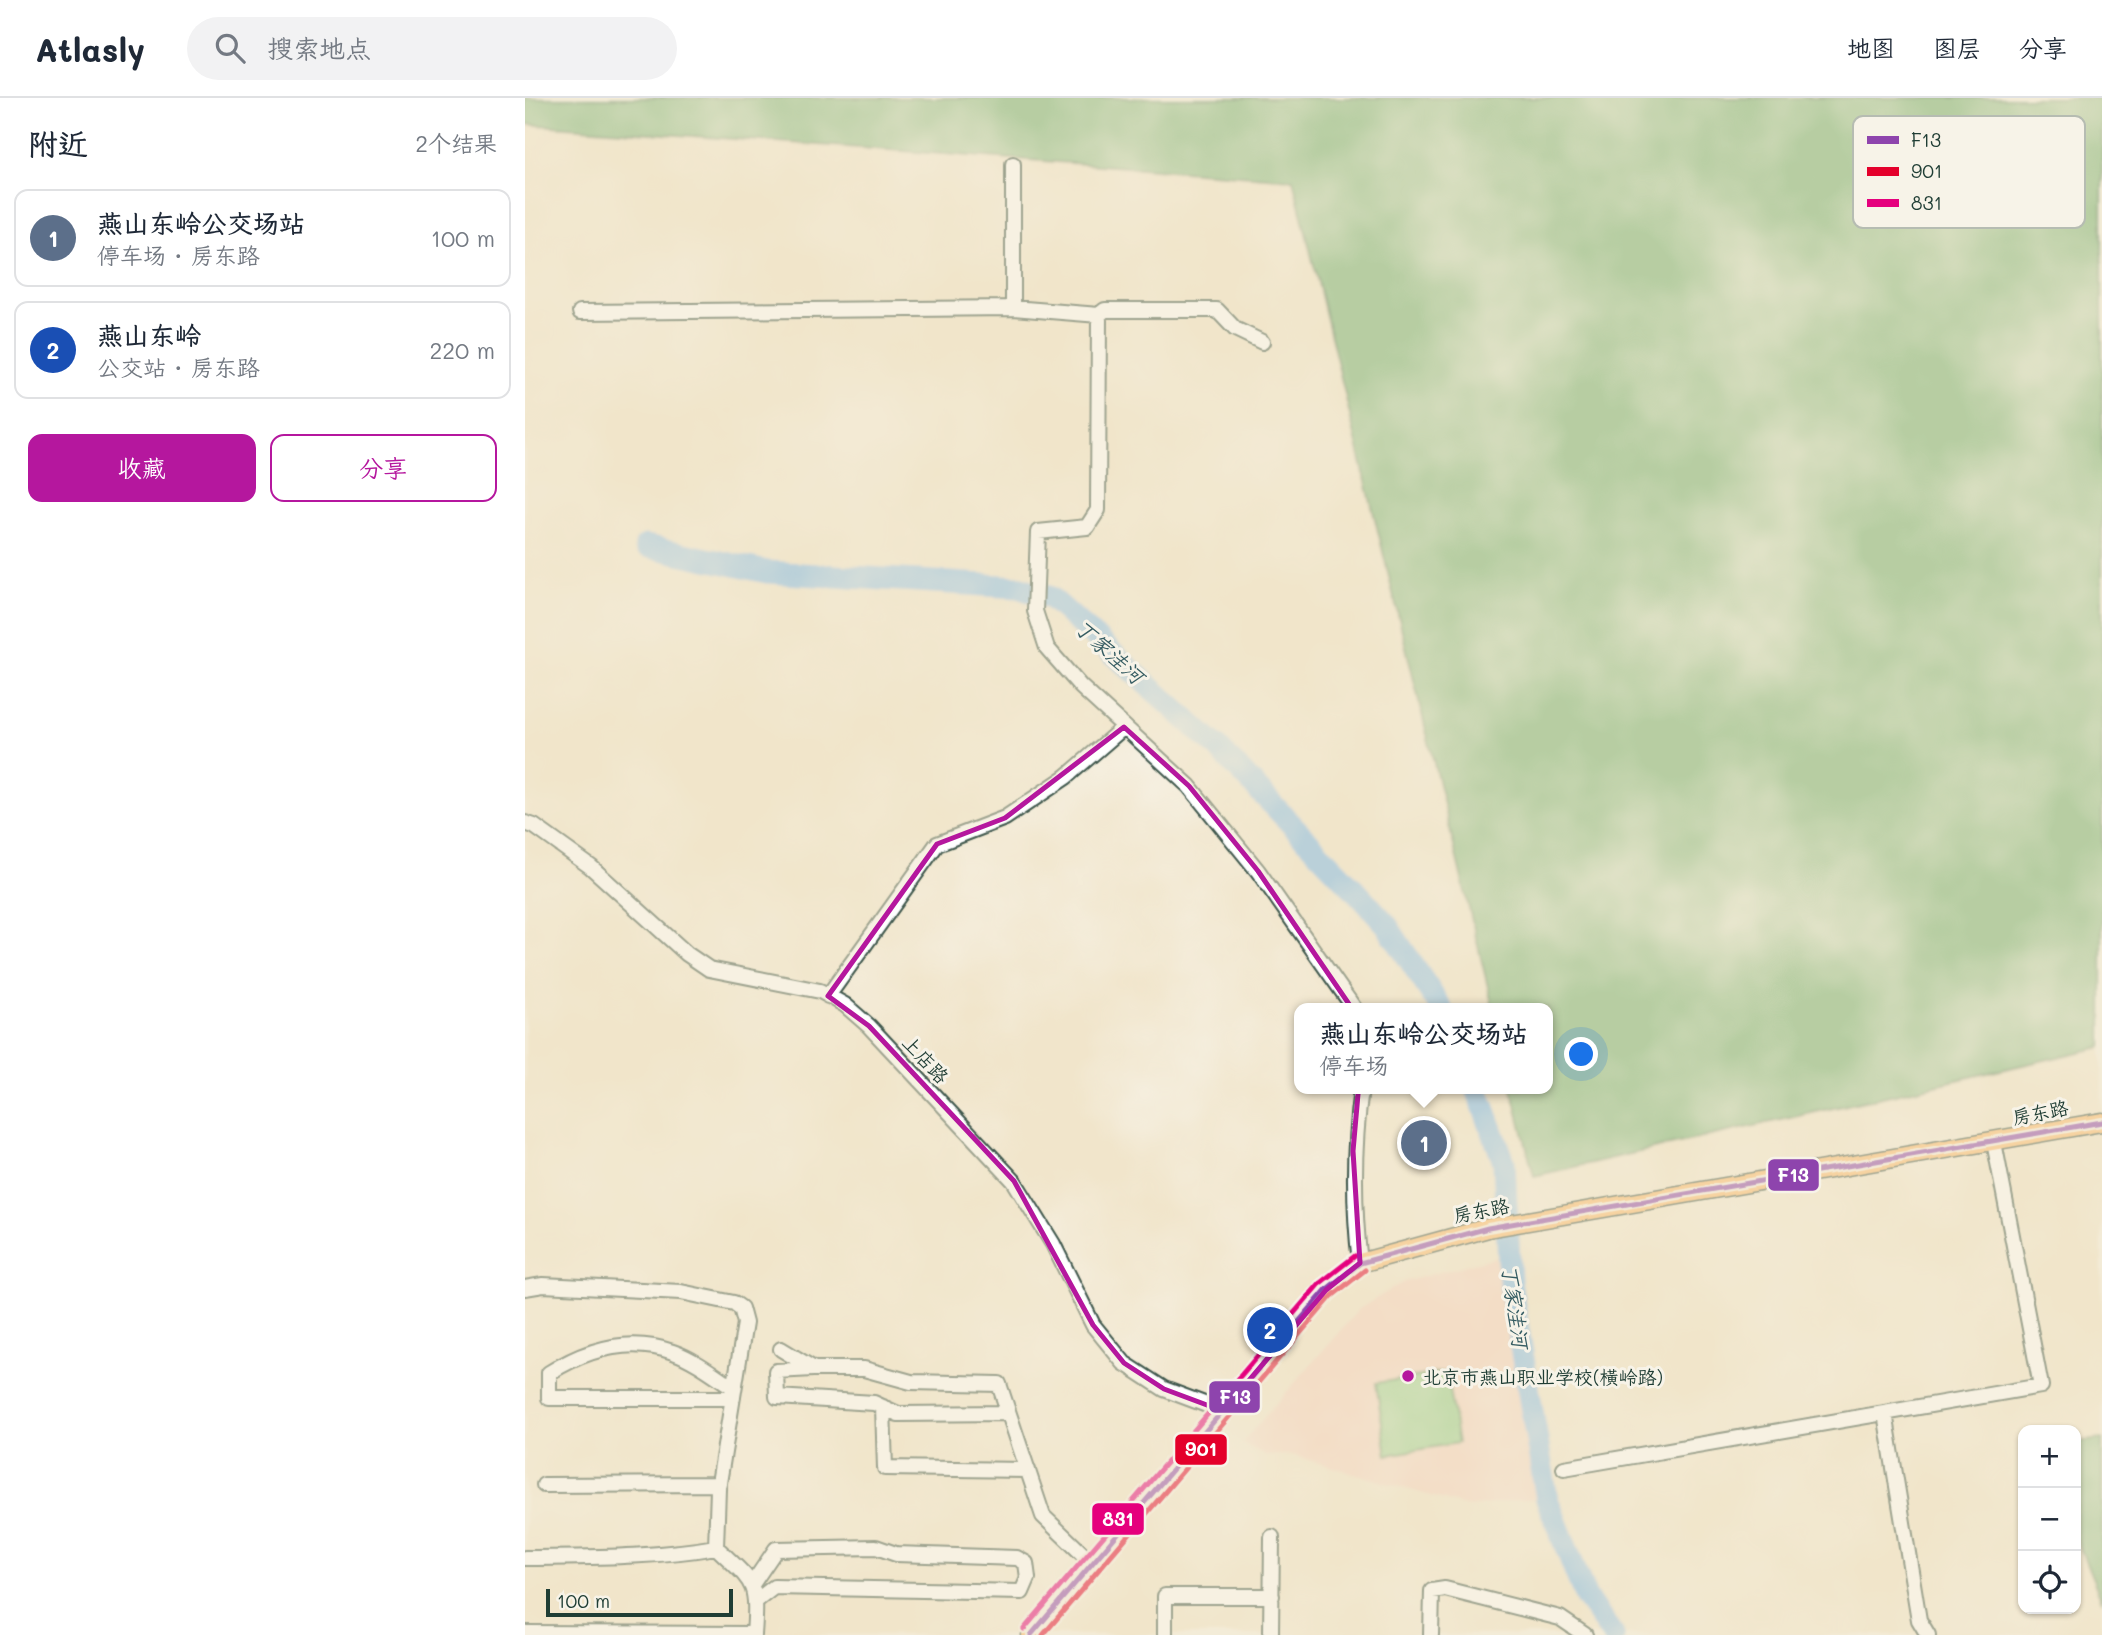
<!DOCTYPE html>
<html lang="zh">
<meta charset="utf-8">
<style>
:root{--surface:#fff;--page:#f2f2f3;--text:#1f2937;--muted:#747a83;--line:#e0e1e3;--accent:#b5179e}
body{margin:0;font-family:Mali,"LXGW WenKai TC",sans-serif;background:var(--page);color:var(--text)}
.controls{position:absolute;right:21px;bottom:21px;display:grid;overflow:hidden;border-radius:14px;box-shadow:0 2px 5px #0004}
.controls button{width:63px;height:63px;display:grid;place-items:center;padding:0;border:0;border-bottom:2px solid var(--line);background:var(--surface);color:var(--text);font:35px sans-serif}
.scale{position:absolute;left:21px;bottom:18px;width:187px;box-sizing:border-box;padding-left:7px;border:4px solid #1f3d34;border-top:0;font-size:19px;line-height:24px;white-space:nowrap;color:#1f3d34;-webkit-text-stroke:5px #f7f3e8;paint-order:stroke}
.you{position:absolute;left:1057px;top:957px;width:24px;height:24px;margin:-18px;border:5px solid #fff;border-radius:50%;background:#1a73e8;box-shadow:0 0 0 10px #1a73e833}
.badge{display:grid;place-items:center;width:46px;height:46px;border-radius:50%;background:var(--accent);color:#fff;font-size:23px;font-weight:700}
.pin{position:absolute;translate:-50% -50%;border:4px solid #fff;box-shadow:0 2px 7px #0006}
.popup{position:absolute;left:769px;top:905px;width:259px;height:91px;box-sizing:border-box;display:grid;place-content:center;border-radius:14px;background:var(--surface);filter:drop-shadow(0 2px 5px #0005);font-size:23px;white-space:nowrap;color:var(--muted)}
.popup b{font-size:26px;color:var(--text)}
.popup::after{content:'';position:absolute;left:50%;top:100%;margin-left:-14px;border:14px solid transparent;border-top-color:var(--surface)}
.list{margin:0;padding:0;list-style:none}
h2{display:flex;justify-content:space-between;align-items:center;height:91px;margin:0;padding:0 28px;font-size:30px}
h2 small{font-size:23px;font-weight:400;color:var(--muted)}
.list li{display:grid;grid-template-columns:46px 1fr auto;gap:21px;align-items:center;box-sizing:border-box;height:98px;margin:0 14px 14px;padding:0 14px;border:2px solid var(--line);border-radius:14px}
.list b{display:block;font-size:26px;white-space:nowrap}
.list p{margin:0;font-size:23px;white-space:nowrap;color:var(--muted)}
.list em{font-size:23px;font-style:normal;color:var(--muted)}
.actions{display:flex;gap:14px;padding:21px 28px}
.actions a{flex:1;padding:16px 0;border:2px solid var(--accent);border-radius:14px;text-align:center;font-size:24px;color:var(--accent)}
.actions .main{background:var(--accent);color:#fff}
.icon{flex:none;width:38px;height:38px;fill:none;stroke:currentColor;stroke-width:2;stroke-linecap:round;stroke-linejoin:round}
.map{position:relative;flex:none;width:1577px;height:1537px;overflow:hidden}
header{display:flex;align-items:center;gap:42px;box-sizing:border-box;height:98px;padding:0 35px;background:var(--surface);border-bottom:2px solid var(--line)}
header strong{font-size:33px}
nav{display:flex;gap:38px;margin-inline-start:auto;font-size:24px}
.search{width:490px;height:63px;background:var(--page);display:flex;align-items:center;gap:18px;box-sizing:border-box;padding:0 24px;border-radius:38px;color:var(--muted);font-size:26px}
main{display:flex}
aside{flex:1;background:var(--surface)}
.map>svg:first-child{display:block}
.built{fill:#f5d3c1}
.green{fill:#8ccc84;stroke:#56845c;stroke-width:2}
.forest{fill:#71b072;stroke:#487653;stroke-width:2}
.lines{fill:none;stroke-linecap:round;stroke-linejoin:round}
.river{stroke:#78b7ec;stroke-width:23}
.minor-casing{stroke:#3e564b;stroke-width:18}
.major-casing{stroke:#3e564b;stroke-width:21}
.minor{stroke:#fff;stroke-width:14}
.major{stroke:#fdbc70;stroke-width:18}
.bus-1-casing{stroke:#f7f3e8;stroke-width:10}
.bus-2-casing{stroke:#f7f3e8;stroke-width:10}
.bus-3-casing{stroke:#f7f3e8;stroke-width:10}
.bus-1{stroke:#8e44ad;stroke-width:5}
.bus-2{stroke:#e4002b;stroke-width:5}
.bus-3{stroke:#e5007d;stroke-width:5}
.marked{fill:none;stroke:#b5179e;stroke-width:5;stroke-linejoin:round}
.poi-dot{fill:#b5179e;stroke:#f7f3e8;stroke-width:2.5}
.labels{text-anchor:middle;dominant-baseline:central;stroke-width:6;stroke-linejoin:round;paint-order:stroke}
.street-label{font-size:19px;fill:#1f3d34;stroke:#f7f3e8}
.poi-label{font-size:19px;fill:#1f3d34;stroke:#f7f3e8;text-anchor:start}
.water-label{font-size:21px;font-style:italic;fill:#355c62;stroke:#f7f3e8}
.key{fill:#f7f3e8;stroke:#b6bcb2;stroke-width:2}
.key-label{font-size:19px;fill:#1f3d34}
.line-badge{stroke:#f7f3e8;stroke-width:2.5}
.badge-label{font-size:19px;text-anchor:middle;font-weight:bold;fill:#fff}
</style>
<header>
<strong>Atlasly</strong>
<div class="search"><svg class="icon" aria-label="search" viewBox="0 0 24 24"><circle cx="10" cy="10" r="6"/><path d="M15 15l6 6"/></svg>搜索地点</div>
<nav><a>地图</a><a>图层</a><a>分享</a></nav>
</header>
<main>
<aside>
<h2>附近<small>2个结果</small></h2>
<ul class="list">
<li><span class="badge" style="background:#5c6f8a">1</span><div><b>燕山东岭公交场站</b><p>停车场 · 房东路</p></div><em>100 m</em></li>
<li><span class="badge" style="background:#1a4fb4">2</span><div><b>燕山东岭</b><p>公交站 · 房东路</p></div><em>220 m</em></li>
</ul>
<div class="actions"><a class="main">收藏</a><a>分享</a></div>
</aside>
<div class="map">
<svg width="1577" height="1537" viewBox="0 0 1577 1537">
<rect width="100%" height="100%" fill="#f7f3e8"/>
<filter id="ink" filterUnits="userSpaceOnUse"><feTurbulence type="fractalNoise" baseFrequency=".0143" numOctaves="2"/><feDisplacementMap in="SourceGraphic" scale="14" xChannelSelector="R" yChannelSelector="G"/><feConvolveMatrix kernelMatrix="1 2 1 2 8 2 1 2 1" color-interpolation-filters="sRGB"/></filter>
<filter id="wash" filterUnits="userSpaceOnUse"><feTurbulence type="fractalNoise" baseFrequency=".00686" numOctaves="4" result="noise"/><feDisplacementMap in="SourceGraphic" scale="28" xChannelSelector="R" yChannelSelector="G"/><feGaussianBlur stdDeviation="1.57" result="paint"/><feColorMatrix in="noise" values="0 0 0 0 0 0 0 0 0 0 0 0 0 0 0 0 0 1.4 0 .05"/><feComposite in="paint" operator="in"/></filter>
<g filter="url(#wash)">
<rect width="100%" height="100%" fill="#f1e5cb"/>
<path class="built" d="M971,1159L1010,1400L943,1409L768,1357H740L717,1345L834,1211L878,1184Z"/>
<path class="green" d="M921,1274L933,1345L862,1357L851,1285Z"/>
<path class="forest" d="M0,0H1577V949L1009,1078L987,991H1023V910H968L768,81L0,26Z
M1577,1341V1503L1551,1440V1344Z"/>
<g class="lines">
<path class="river" d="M121,448L242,474L493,489L526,500L691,648L830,792L861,826L916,910
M952,991L979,1064L985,1184L1022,1401L1061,1500L1088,1537"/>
</g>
</g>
<g filter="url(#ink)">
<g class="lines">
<g class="minor-casing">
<path id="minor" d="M488,66V210
M55,214L488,210L574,217L580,212H692L710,231L737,244
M574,217L573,412L562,429L513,434L510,513L522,550L556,589L664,688L733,773L829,910
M0,725L9,728L66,769L162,856L184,871L295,893L320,907L344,928L489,1083L528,1146L568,1227L599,1265L639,1291L698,1313
M303,898L412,746L480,720L541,679L599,629
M835,1165C828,1106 828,1050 836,991
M0,1190L18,1187L156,1194L209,1205L216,1210L220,1225L193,1391L191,1449C229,1486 233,1482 229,1537
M256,1251L289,1271H339L386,1284L474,1286L518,1418L567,1465
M288,1271L251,1273L252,1299L349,1305L373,1316L483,1315
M208,1300H24V1275C62,1251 105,1239 148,1254C169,1261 191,1278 209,1290
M358,1309L360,1370L503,1372
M1360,1315L1394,1522L1403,1537
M1039,1370L1516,1288L1469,1044
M19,1387L194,1386
M0,1460C64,1459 128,1460 191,1449
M228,1485L251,1451L351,1449L371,1456L492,1460L501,1465L503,1480L497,1494L249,1489L231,1503
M0,1535L229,1536
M640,1537V1498H747
M746,1537L747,1439
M906,1537L907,1493L920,1491L1035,1520L1060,1537"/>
</g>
<g class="major-casing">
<path id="major" d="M506,1537L801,1192L835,1165L963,1130L1577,1024"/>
</g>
<use href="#minor" class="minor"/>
<use href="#major" class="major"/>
<g class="bus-1-casing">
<path id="bus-1" d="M506,1537L801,1192L835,1165L963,1130L1577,1024"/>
</g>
<g class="bus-2-casing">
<path id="bus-2" d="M518,1537L807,1198L840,1172"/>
</g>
<g class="bus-3-casing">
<path id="bus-3" d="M499,1531L794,1186L830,1158"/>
</g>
<use href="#bus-1" class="bus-1"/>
<use href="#bus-2" class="bus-2"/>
<use href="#bus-3" class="bus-3"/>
</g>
</g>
<path d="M0 0H1577V1537H0ZM599,629L664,688L733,773L839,928L828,1053L835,1165L801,1192L698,1313L639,1291L599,1265L568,1227L489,1083L344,928L303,898L412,746L480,720Z" fill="#f1e5cb" fill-opacity=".55" fill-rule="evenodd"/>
<path class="marked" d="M599,629L664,688L733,773L839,928L828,1053L835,1165L801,1192L698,1313L639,1291L599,1265L568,1227L489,1083L344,928L303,898L412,746L480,720Z"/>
<circle class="poi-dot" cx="883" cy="1278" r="7"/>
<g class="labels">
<g class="street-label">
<text transform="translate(401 961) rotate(47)">上店路</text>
<text transform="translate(1515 1014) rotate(-11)">房东路</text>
<text transform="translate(956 1112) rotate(-11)">房东路</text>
</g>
<g class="poi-label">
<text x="897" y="1278">北京市燕山职业学校(横岭路)</text>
</g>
<g class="water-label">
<text transform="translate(585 553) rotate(42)">丁家洼河</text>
<text transform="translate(991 1208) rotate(82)">丁家洼河</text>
</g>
</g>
<rect x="1328" y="18" width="232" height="112" rx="10" class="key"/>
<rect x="1342" y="38" width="32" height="8" fill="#8e44ad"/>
<rect x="1342" y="69" width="32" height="9" fill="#e4002b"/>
<rect x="1342" y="101" width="32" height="8" fill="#e5007d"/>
<g class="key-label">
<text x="1386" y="49">F13</text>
<text x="1386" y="80">901</text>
<text x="1386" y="112">831</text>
</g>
<g class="line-badge">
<rect x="1242" y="1060" width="53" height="34" rx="7" fill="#8e44ad"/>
<rect x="683" y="1282" width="53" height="34" rx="7" fill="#8e44ad"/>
<rect x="649" y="1335" width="54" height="33" rx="7" fill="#e4002b"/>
<rect x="566" y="1404" width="54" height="34" rx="7" fill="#e5007d"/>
</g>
<g class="badge-label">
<text x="1268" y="1084">F13</text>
<text x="710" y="1306">F13</text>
<text x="676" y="1358">901</text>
<text x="593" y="1428">831</text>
</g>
</svg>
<div class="controls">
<button>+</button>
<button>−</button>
<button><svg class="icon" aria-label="locate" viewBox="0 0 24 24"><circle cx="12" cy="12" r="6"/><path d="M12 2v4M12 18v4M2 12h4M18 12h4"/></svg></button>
</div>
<div class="scale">100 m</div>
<div class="you"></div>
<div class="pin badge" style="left:899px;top:1045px;background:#5c6f8a">1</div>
<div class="popup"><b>燕山东岭公交场站</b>停车场</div>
<div class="pin badge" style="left:745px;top:1232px;background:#1a4fb4">2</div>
</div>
</main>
